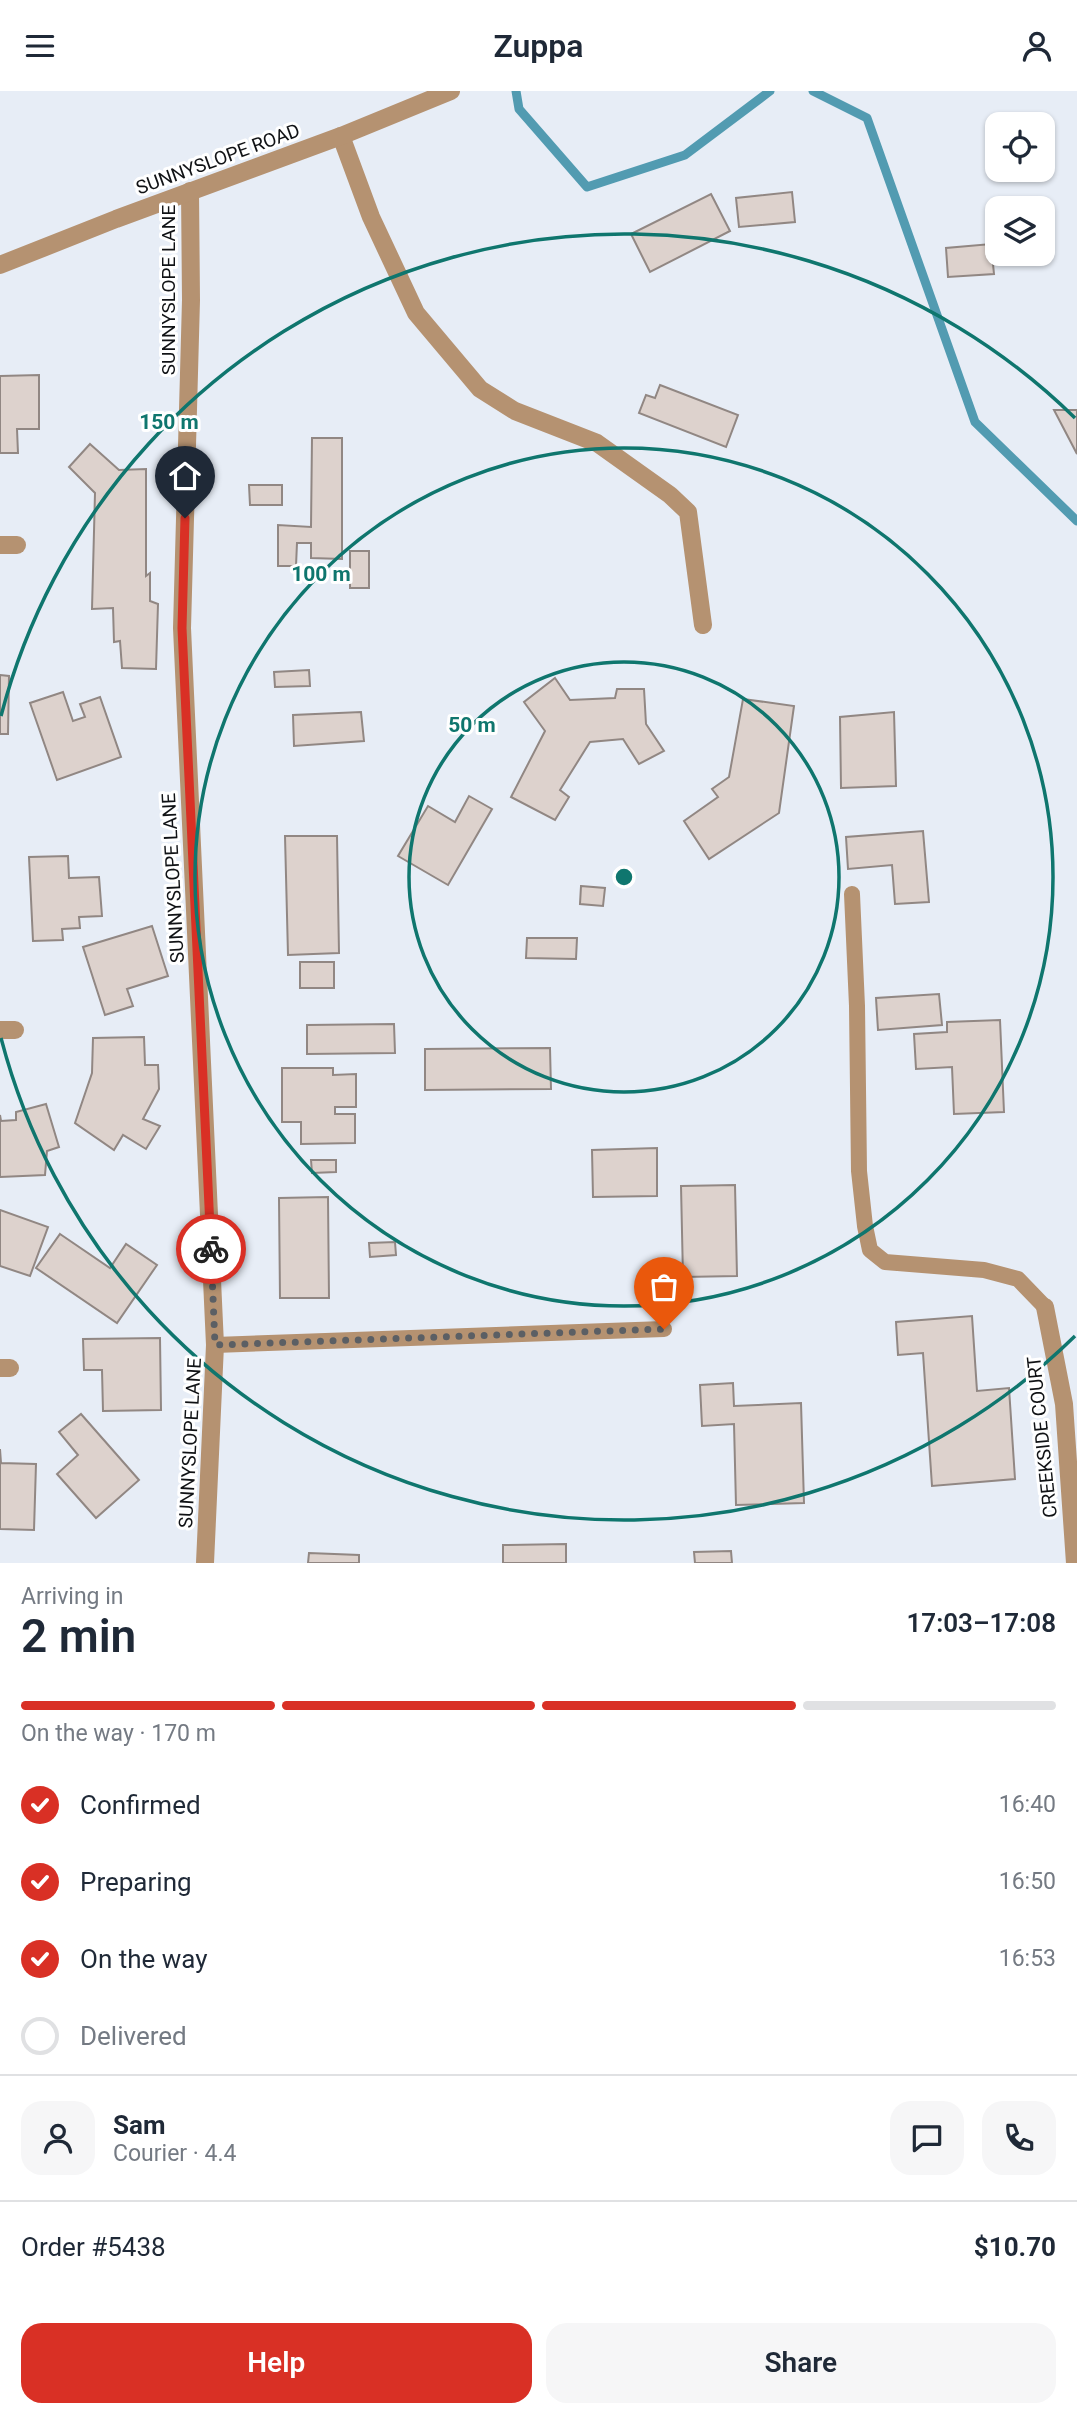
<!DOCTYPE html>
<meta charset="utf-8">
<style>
:root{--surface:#fff;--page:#f6f6f7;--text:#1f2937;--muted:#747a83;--line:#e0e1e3;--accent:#d93025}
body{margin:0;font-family:Roboto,sans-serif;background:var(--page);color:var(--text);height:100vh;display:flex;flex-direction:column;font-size:26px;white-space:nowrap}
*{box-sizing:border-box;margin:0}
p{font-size:23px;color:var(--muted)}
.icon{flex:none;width:38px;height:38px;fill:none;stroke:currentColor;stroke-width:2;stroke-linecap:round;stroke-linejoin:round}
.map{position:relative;height:1472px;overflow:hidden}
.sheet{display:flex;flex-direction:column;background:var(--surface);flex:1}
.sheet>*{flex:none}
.controls{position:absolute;left:985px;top:21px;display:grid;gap:14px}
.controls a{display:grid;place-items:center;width:70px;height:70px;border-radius:14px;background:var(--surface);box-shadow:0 2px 5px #0004;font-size:35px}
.pin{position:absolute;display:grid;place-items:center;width:60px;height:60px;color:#fff;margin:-72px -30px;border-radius:50% 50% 50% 0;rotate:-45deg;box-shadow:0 0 7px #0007}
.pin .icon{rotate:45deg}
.courier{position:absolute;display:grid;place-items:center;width:70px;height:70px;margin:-35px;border:5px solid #d93025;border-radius:50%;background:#fff;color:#222;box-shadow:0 2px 9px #0007}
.headline em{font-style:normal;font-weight:600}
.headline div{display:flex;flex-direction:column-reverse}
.headline{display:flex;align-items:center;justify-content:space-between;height:119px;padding:0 21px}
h1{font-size:46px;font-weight:600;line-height:52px}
.bar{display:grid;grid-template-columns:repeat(4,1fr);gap:10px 7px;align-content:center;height:84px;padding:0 21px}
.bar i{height:9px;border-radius:5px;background:var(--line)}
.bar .on{background:var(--accent)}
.bar p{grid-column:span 4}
.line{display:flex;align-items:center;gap:18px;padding:0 21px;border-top:2px solid var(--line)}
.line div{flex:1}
.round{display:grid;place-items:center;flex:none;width:74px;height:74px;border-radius:21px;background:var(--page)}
ol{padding:0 21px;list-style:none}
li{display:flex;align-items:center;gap:21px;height:77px}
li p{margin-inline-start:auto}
li .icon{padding:7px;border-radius:50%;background:var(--accent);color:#fff;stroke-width:4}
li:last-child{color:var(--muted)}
li i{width:38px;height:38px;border:4px solid var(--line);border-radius:50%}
.button{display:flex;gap:14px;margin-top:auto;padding:14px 21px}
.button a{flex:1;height:80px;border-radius:21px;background:var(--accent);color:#fff;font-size:28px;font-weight:600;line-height:80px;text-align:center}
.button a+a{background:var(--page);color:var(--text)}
header{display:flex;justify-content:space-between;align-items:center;height:91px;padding:0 21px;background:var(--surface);font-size:32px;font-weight:600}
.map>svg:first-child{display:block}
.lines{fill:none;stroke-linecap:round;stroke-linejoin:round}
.stream{stroke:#529bb1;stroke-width:9}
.building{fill:#ddd2cd;stroke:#918783;stroke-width:2}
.service{stroke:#b59271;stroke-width:16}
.minor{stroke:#b59271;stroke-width:18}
.tertiary{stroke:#b59271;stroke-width:18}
.done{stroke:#5b5f64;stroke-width:7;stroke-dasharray:0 12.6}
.route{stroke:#d93025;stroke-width:9}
.ring{fill:none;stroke:#0f766e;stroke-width:3.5}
.labels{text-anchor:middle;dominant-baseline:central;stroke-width:6;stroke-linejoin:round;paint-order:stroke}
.street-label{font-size:19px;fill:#101215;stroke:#fff}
.centre{fill:#0f766e;stroke:#fff;stroke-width:3.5}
.ring-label{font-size:21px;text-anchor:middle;font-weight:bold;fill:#0f766e;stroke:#fff;stroke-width:6;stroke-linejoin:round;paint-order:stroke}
</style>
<header><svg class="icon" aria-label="menu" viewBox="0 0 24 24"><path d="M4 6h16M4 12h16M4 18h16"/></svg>Zuppa<svg class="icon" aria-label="person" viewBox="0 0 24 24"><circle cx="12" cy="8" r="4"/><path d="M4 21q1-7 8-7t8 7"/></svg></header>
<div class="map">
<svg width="1077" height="1472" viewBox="0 0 1077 1472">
<rect width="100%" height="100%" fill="#e7edf6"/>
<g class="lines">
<g class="stream">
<polyline points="516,0 519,18 587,96 685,64 770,0"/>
<polyline points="813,0 867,27 975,331 1077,430"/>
</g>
</g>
<g class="building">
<polygon points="792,101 795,131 739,136 736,107"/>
<polygon points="711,103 730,140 650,181 631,143"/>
<polygon points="991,153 994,183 948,186 946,157"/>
<polygon points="39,284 39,338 17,338 18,362 0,362 0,285"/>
<polygon points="660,294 738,324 726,356 639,322 646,304 655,307"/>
<polygon points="1054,319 1077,319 1077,363"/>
<polygon points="312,347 342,347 342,468 311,467 311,452 297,452 296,475 278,475 278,434 311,436"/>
<polygon points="90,353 119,379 146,378 146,485 150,482 150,510 158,513 156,578 122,577 120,550 114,551 113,517 92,518 95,402 69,376"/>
<polygon points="249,394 282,394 282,414 250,414"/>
<rect x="350" y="460" width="19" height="37"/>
<polygon points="309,579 310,595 275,596 274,581"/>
<polygon points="0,584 9,585 8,643 0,643"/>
<polygon points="555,587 570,609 615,607 617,598 644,598 646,633 664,660 639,673 623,648 590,651 560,699 569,706 555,729 511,706 545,640 524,611"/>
<polygon points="63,601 73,630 85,626 80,613 100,606 121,666 57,689 30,612"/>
<polygon points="743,608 794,615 779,722 709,768 684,730 718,706 712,698 729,686"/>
<polygon points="361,621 364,650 294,655 293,624"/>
<polygon points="894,621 896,695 841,697 840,626"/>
<polygon points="469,705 492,718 448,794 398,765 428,715 455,731"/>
<polygon points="923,740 929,811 895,813 892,774 848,778 846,746"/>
<polygon points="285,745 337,745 339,862 288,864"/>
<polygon points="68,765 69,787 99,786 102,825 79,826 80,837 62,838 63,849 33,850 29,766"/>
<polygon points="581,795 605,797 603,815 580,813"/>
<polygon points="152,835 168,885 127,898 133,915 105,924 83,856"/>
<polygon points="527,847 577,847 576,868 526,867"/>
<rect x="300" y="871" width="34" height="26"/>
<polygon points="939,903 942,934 878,939 876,907"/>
<polygon points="1000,929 1004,1021 954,1023 952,976 916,978 914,943 947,941 947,931"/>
<polygon points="394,933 395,962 307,963 307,934"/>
<polygon points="144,946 145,974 158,974 159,998 143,1028 160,1035 146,1058 123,1044 114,1059 75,1032 92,982 93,947"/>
<polygon points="550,957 551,998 425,999 425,958"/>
<polygon points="282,977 333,977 333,984 356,983 356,1016 335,1016 335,1023 355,1023 355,1052 301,1053 301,1031 282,1031"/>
<polygon points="46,1013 59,1056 47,1060 45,1084 0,1086 0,1024 1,1030 16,1029 16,1021"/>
<polygon points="657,1057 657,1105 593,1106 592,1059"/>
<polygon points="311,1069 336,1069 336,1081 312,1082"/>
<polygon points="735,1094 737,1185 683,1186 681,1095"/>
<polygon points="328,1106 329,1207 280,1207 279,1107"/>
<polygon points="0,1119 48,1136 30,1185 0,1175"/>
<polygon points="60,1143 110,1177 126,1153 157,1174 117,1232 36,1177"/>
<polygon points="395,1151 396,1164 370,1166 369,1152"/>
<polygon points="972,1225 977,1300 1009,1297 1015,1388 932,1395 923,1262 898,1264 896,1231"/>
<polygon points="160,1247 161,1319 103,1320 102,1279 84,1279 83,1248"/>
<polygon points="733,1292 734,1315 801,1312 804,1412 736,1414 734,1333 702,1335 700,1294"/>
<polygon points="81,1323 139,1389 96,1427 57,1383 78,1364 59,1341"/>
<polygon points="0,1358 1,1372 36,1373 34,1439 0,1438"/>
<polygon points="566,1453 566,1472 503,1472 503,1454"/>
<polygon points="731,1460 732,1472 695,1472 694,1461"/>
<polygon points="309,1462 359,1464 359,1472 308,1472"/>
</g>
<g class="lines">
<g class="service">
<polyline points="852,803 857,915 859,1080 865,1135 870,1159 885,1171 984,1179 1018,1188 1045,1216"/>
<polyline points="215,1254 664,1238"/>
</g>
<g class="minor">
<polyline points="341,45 371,126 416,222 480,298 515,320 597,352 670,404 688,421 703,534"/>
<polyline points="190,100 191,209 182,537 215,1254 205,1472"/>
<polyline points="0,454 17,454"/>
<polyline points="0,939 15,939"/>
<polyline points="1045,1216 1064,1313 1075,1472"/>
<polyline points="0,1277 10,1277"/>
</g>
<polyline class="tertiary" points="0,174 116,128 341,45 451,0"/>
</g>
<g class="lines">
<polyline class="done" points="211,1158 215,1254 664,1238"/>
<polyline class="route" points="185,427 182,537 211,1158"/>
</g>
<g class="ring">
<circle cx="624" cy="786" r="215"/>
<circle cx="624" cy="786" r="429"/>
<path d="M1075 1245A644 644 0 0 1 1 947M1 625A644 644 0 0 1 1075 327"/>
</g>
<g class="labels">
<g class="street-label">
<text transform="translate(218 68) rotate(-20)">SUNNYSLOPE ROAD</text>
<text transform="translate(168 199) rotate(-90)">SUNNYSLOPE LANE</text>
<text transform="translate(173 787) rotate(-93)">SUNNYSLOPE LANE</text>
<text transform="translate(1042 1346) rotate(-96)">CREEKSIDE COURT</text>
<text transform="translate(190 1352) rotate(-87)">SUNNYSLOPE LANE</text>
</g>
</g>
<circle cx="624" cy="786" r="10" class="centre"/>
<g class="ring-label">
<text x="169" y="338">150 m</text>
<text x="321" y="490">100 m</text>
<text x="472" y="641">50 m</text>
</g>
</svg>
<div class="controls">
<a><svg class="icon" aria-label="locate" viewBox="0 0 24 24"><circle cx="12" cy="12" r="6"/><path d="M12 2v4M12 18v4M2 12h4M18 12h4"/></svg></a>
<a><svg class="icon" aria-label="layers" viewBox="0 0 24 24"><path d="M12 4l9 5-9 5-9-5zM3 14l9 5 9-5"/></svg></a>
</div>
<div class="pin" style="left:664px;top:1238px;background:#ea580c"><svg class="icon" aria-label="bag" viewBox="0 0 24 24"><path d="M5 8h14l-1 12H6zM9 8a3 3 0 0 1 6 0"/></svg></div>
<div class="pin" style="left:185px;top:427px;background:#1f2937"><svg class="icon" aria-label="home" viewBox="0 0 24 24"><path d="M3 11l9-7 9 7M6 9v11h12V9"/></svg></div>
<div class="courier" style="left:211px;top:1158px"><svg class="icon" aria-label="bike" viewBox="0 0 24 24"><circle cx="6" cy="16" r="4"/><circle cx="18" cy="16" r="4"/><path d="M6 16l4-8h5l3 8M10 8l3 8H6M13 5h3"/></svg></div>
</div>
<section class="sheet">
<div class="headline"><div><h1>2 min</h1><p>Arriving in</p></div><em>17:03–17:08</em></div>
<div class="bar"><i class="on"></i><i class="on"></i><i class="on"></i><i></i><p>On the way · 170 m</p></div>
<ol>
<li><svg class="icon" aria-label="check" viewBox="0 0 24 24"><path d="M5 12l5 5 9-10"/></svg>Confirmed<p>16:40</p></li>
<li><svg class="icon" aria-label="check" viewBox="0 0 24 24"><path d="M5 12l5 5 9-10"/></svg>Preparing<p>16:50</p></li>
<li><svg class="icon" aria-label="check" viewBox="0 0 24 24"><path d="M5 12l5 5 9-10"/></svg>On the way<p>16:53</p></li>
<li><i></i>Delivered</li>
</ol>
<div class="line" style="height:126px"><a class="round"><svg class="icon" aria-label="person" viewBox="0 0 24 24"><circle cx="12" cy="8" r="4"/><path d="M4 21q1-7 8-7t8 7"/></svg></a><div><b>Sam</b><p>Courier · 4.4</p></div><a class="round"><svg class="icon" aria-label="chat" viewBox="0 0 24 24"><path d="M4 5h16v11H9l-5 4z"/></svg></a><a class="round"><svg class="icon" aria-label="phone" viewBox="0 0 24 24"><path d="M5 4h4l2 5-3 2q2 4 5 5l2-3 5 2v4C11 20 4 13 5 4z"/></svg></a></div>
<div class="line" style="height:91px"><div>Order #5438</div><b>$10.70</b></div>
<div class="button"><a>Help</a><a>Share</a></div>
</section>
